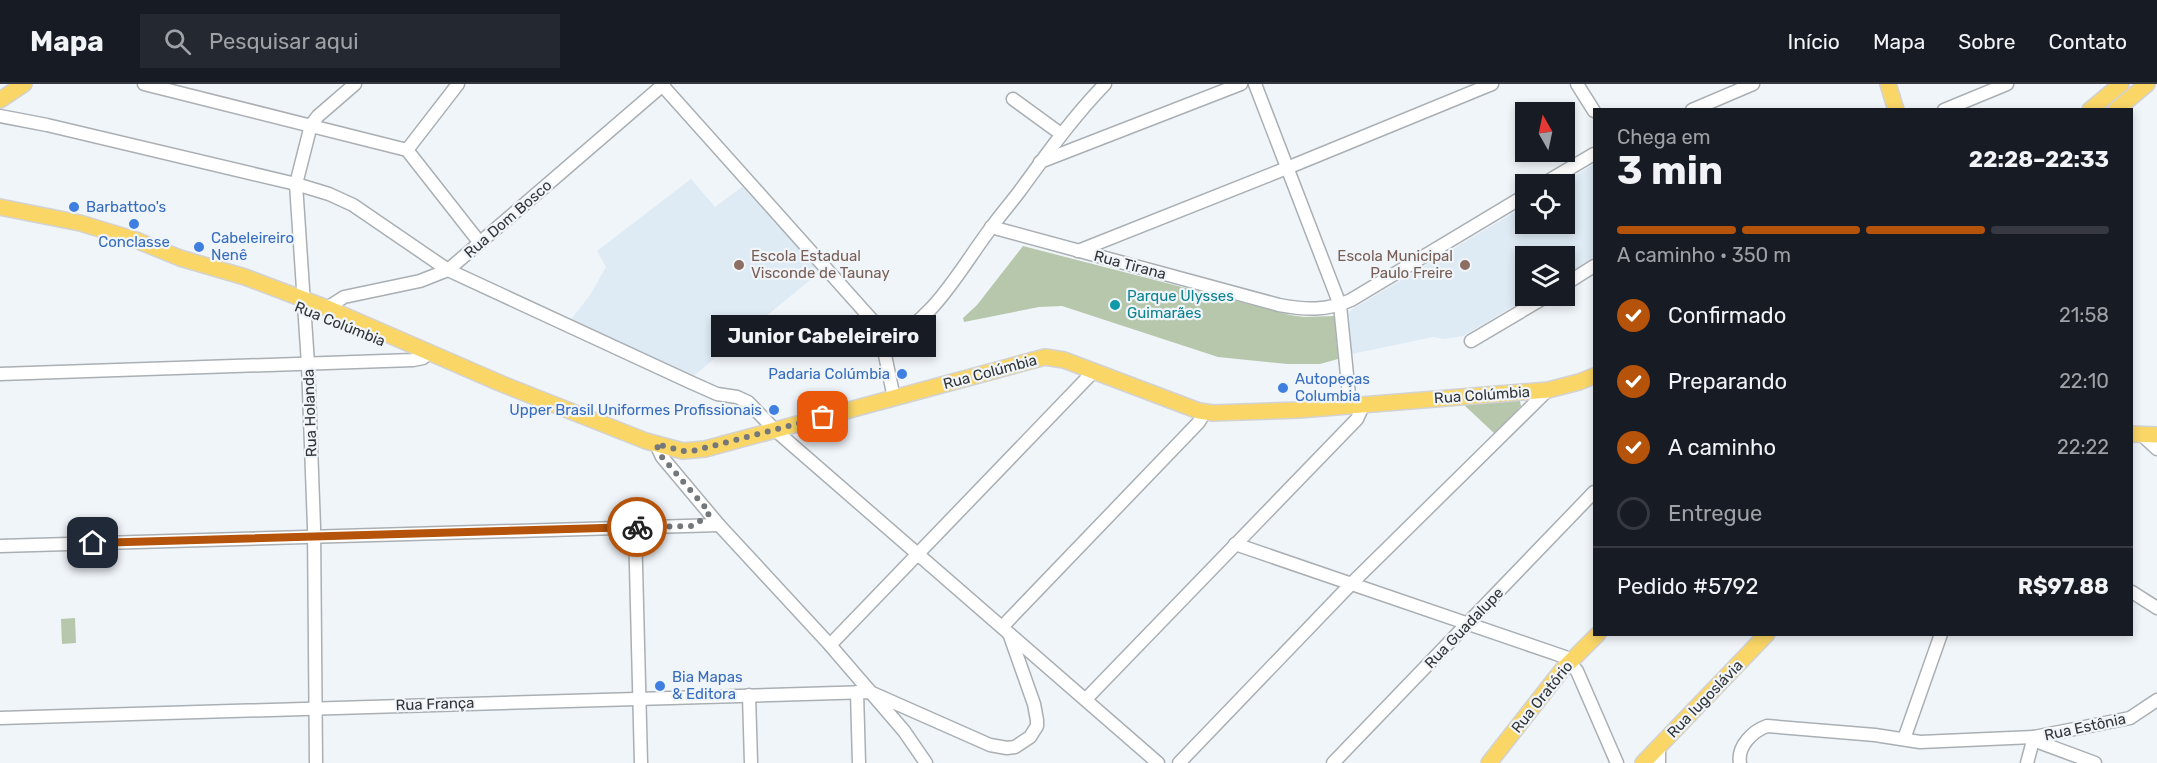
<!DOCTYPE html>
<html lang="pt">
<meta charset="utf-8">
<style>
:root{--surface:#171b24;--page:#242831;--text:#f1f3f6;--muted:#9ea1a6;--line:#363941;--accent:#b45309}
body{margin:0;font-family:Rubik,sans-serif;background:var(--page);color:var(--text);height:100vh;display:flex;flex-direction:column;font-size:22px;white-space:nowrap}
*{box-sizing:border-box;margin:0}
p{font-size:20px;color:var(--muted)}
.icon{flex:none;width:33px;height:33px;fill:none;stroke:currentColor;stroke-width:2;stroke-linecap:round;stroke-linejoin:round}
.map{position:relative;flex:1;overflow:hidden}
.side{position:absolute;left:1593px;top:24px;width:540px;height:528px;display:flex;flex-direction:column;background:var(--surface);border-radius:0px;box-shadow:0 3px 9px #0003}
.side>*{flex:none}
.needle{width:39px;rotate:351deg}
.fabs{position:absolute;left:1515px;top:18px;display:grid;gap:12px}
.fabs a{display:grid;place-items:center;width:60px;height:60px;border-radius:0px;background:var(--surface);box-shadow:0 3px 9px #0003;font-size:30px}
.pin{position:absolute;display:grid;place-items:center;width:51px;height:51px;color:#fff;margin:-26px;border-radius:12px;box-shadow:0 3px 9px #0006}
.courier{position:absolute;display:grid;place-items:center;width:60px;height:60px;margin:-30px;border:4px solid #b45309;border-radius:50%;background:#fff;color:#222;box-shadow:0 2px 8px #0007}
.bubble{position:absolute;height:42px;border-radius:0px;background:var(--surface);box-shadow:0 3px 9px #0003;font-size:20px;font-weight:700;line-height:42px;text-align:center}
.summary em{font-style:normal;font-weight:700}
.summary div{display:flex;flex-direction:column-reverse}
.summary{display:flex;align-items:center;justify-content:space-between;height:102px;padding:0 24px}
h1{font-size:39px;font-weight:700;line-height:45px}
.bar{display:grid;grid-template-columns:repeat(4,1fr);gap:9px 6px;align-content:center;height:72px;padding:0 24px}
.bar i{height:8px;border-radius:4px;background:var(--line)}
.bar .on{background:var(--accent)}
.bar p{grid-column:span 4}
.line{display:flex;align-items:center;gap:15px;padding:0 24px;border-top:2px solid var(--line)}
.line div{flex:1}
ol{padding:0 24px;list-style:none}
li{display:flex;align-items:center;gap:18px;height:66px}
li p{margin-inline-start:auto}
li .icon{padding:6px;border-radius:50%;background:var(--accent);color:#fff;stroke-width:4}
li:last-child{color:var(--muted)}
li i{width:33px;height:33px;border:3px solid var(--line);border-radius:50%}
header{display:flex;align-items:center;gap:36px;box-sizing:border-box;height:84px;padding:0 30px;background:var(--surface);border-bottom:2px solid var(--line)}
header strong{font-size:28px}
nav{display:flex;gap:33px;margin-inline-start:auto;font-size:21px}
.search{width:420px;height:54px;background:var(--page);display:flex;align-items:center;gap:15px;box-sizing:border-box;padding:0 21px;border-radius:0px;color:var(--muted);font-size:22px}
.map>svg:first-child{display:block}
.built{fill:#deeaf4}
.green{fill:#b7c7ac}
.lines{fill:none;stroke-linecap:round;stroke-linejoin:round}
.minor-casing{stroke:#a9afb3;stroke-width:15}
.major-casing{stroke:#d2d2d3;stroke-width:18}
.minor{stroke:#fff;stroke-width:12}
.major{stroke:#fad667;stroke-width:15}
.done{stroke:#74787b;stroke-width:6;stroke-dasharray:0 10.8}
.route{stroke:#b45309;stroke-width:8}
.shop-dot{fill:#3f7fe0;stroke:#f0f5fa;stroke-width:2}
.education-dot{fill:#8d6e63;stroke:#f0f5fa;stroke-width:2}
.culture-dot{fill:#0f9aa8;stroke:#f0f5fa;stroke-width:2}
.labels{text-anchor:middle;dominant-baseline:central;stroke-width:4.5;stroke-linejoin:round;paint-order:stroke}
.shop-label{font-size:15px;fill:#366cbe;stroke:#f0f5fa;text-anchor:start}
.street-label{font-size:15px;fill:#323436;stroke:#f0f5fa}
.education-label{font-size:15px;fill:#785e54;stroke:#f0f5fa;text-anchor:start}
.culture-label{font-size:15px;fill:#0d838f;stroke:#f0f5fa;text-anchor:start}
</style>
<header>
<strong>Mapa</strong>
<div class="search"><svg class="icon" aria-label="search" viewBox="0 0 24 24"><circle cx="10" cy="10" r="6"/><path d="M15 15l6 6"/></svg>Pesquisar aqui</div>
<nav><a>Início</a><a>Mapa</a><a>Sobre</a><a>Contato</a></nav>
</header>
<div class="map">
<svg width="2157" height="679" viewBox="0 0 2157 679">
<rect width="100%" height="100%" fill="#f0f5fa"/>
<g class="built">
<polygon points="1594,80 1594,173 1565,192 1564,172 1526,172 1526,212 1531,212 1463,252 1444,255 1433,253 1352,270 1349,229 1351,226 1525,122 1526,140 1564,140 1564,100 1561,100"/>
<polygon points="691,95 715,123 746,100 821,187 691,294 569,238 590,211 606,183 597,167"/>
</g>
<g class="green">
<polygon points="1023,162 1290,231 1304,233 1334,232 1338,275 1320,280 1287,280 1218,273 1062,222 1039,223 964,238 963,234 977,221"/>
<polygon points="1516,315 1520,317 1521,322 1495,350 1463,320"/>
<polygon points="75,534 76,559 62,560 61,535"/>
</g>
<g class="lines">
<g class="minor-casing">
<g id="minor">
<polyline points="144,0 407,66 480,159"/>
<polyline points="1255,0 1340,221 1350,321"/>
<polyline points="1577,0 1594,27"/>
<polyline points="662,1 873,237 881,252 894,314"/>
<polyline points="1013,15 1061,50"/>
<polyline points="1692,26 1753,0"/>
<polyline points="1944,26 2007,0"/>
<polyline points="0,32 47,41 296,100 329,110 353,121 448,186 690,298 717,310 737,313 748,318 775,346 1158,679"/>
<polyline points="407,66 458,0"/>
<polyline points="1040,78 1241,0"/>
<polyline points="1543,100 1594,70"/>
<path d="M 991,143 L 1279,221 C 1305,226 1327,227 1351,216 L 1526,111"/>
<polyline points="1078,167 1287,84 1492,0"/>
<polyline points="1564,201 1594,182"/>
<polyline points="327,224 344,213 420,197 448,186 664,0"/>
<polyline points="1471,257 1547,212"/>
<path d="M 883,259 C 934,238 959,186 991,144 C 1000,131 1010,120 1019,108 C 1047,70 1072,34 1105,0"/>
<polyline points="0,290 413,276 423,274 429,267"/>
<polyline points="2142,351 2157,365"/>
<polyline points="656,360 662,373 719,441 830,561 904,647 926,679"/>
<polyline points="635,443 641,679"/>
<polyline points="1235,460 1565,573 1577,587 1617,679"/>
<polyline points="0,462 719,441"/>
<polyline points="2132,508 2157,524"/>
<polyline points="1002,543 1199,338 1205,328"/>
<polyline points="830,561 1094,287"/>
<polyline points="857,608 859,679"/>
<polyline points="749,611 751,679"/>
<polyline points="1086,615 1357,335 1364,320"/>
<polyline points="0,634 870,608 990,661 1007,664 1015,663 1030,653 1037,642 1037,636 1034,620 1010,552"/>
<polyline points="1904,655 1941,550"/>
<polyline points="2033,656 2095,679"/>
<polyline points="1659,662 1659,679"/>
<polyline points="316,679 314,443 308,280 296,100 311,41 318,32 355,0"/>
<polyline points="1179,679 1351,500 1548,306"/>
<polyline points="1333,679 1594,408"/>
<path d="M 1740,679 C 1737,662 1753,647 1767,642 L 1875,651 L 1920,658 L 2034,653"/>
<polyline points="2027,679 2034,653 2130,634 2157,616"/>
</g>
</g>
<g class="major-casing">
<g id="major">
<polyline points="1888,0 1896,26"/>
<polyline points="0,16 24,0"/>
<polyline points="2090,26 2121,0"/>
<polyline points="2116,26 2147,0"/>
<polyline points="0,123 80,139 136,156 180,174 245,193 327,224 502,300 646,357 683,367 705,365 1045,273 1064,276 1199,327 1213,329 1299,326 1548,306 1579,298 1594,292"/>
<polyline points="2132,350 2157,351"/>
<polyline points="1489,679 1562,586 1598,550"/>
<polyline points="1643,679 1767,550"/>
</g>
</g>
<use href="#minor" class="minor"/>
<use href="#major" class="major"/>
</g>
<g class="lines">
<polyline class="done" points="637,443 694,442 710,429 662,373 656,360 683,367 693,367 823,333"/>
<polyline class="route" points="93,459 637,443"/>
</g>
<g class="shop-dot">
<circle cx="74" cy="123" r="6"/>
<circle cx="134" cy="140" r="6"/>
<circle cx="199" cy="163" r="6"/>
<circle cx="902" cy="290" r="6"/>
<circle cx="1283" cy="304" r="6"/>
<circle cx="774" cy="326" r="6"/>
<circle cx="660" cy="602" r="6"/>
</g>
<g class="education-dot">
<circle cx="739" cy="181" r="6"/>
<circle cx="1465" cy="181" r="6"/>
</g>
<circle class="culture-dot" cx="1115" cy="221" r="6"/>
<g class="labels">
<g class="shop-label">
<text x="86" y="123">Barbattoo's</text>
<text x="211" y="154">Cabeleireiro<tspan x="211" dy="17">Nenê</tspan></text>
<text x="134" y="158" text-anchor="middle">Conclasse</text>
<text x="890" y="290" text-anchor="end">Padaria Colúmbia</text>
<text x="1295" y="295">Autopeças<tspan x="1295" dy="17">Columbia</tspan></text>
<text x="762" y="326" text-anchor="end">Upper Brasil Uniformes Profissionais</text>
<text x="672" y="593">Bia Mapas<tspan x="672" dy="17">&amp; Editora</tspan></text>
</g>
<g class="street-label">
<text transform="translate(508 135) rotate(-41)">Rua Dom Bosco</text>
<text transform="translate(1130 181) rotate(15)">Rua Tirana</text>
<text transform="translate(340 240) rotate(22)">Rua Colúmbia</text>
<text transform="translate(990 288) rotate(-15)">Rua Colúmbia</text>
<text transform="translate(1482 311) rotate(-4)">Rua Colúmbia</text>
<text transform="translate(310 329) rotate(-92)">Rua Holanda</text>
<text transform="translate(1464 544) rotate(-46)">Rua Guadalupe</text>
<text transform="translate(1542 613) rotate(-51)">Rua Oratório</text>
<text transform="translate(1705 615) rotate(-46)">Rua Iugoslávia</text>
<text transform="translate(435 620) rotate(-2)">Rua França</text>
<text transform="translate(2085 643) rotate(-12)">Rua Estônia</text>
</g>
<g class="education-label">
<text x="751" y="172">Escola Estadual<tspan x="751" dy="17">Visconde de Taunay</tspan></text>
<text x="1453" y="172" text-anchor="end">Escola Municipal<tspan x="1453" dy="17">Paulo Freire</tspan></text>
</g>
<g class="culture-label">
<text x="1127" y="212">Parque Ulysses<tspan x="1127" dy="17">Guimarães</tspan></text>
</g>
</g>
</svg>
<div class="fabs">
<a><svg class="needle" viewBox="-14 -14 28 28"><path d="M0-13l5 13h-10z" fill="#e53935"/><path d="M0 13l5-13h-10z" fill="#9ea1a6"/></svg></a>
<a><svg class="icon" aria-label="locate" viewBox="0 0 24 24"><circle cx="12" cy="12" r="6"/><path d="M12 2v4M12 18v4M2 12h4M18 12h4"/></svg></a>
<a><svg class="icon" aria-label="layers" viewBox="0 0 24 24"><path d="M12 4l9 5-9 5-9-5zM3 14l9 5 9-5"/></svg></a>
</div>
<div class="pin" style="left:823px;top:333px;background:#ea580c"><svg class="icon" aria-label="bag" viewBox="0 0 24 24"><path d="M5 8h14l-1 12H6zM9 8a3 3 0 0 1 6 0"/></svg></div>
<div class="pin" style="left:93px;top:459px;background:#1f2937"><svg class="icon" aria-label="home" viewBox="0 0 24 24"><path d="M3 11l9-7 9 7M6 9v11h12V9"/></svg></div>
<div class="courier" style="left:637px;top:443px"><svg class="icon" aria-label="bike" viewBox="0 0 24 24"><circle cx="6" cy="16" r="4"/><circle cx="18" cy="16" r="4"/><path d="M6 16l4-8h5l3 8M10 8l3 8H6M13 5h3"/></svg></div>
<div class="bubble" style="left:711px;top:231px;width:225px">Junior Cabeleireiro</div>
<section class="side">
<div class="summary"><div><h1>3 min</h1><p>Chega em</p></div><em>22:28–22:33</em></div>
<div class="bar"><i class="on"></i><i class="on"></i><i class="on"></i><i></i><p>A caminho · 350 m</p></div>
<ol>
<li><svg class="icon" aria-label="check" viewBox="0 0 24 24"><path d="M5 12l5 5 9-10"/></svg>Confirmado<p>21:58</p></li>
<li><svg class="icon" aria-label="check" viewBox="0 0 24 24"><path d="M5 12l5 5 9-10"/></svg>Preparando<p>22:10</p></li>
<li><svg class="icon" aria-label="check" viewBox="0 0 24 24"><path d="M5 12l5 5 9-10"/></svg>A caminho<p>22:22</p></li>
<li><i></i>Entregue</li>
</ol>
<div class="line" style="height:78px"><div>Pedido #5792</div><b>R$97.88</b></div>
</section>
</div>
